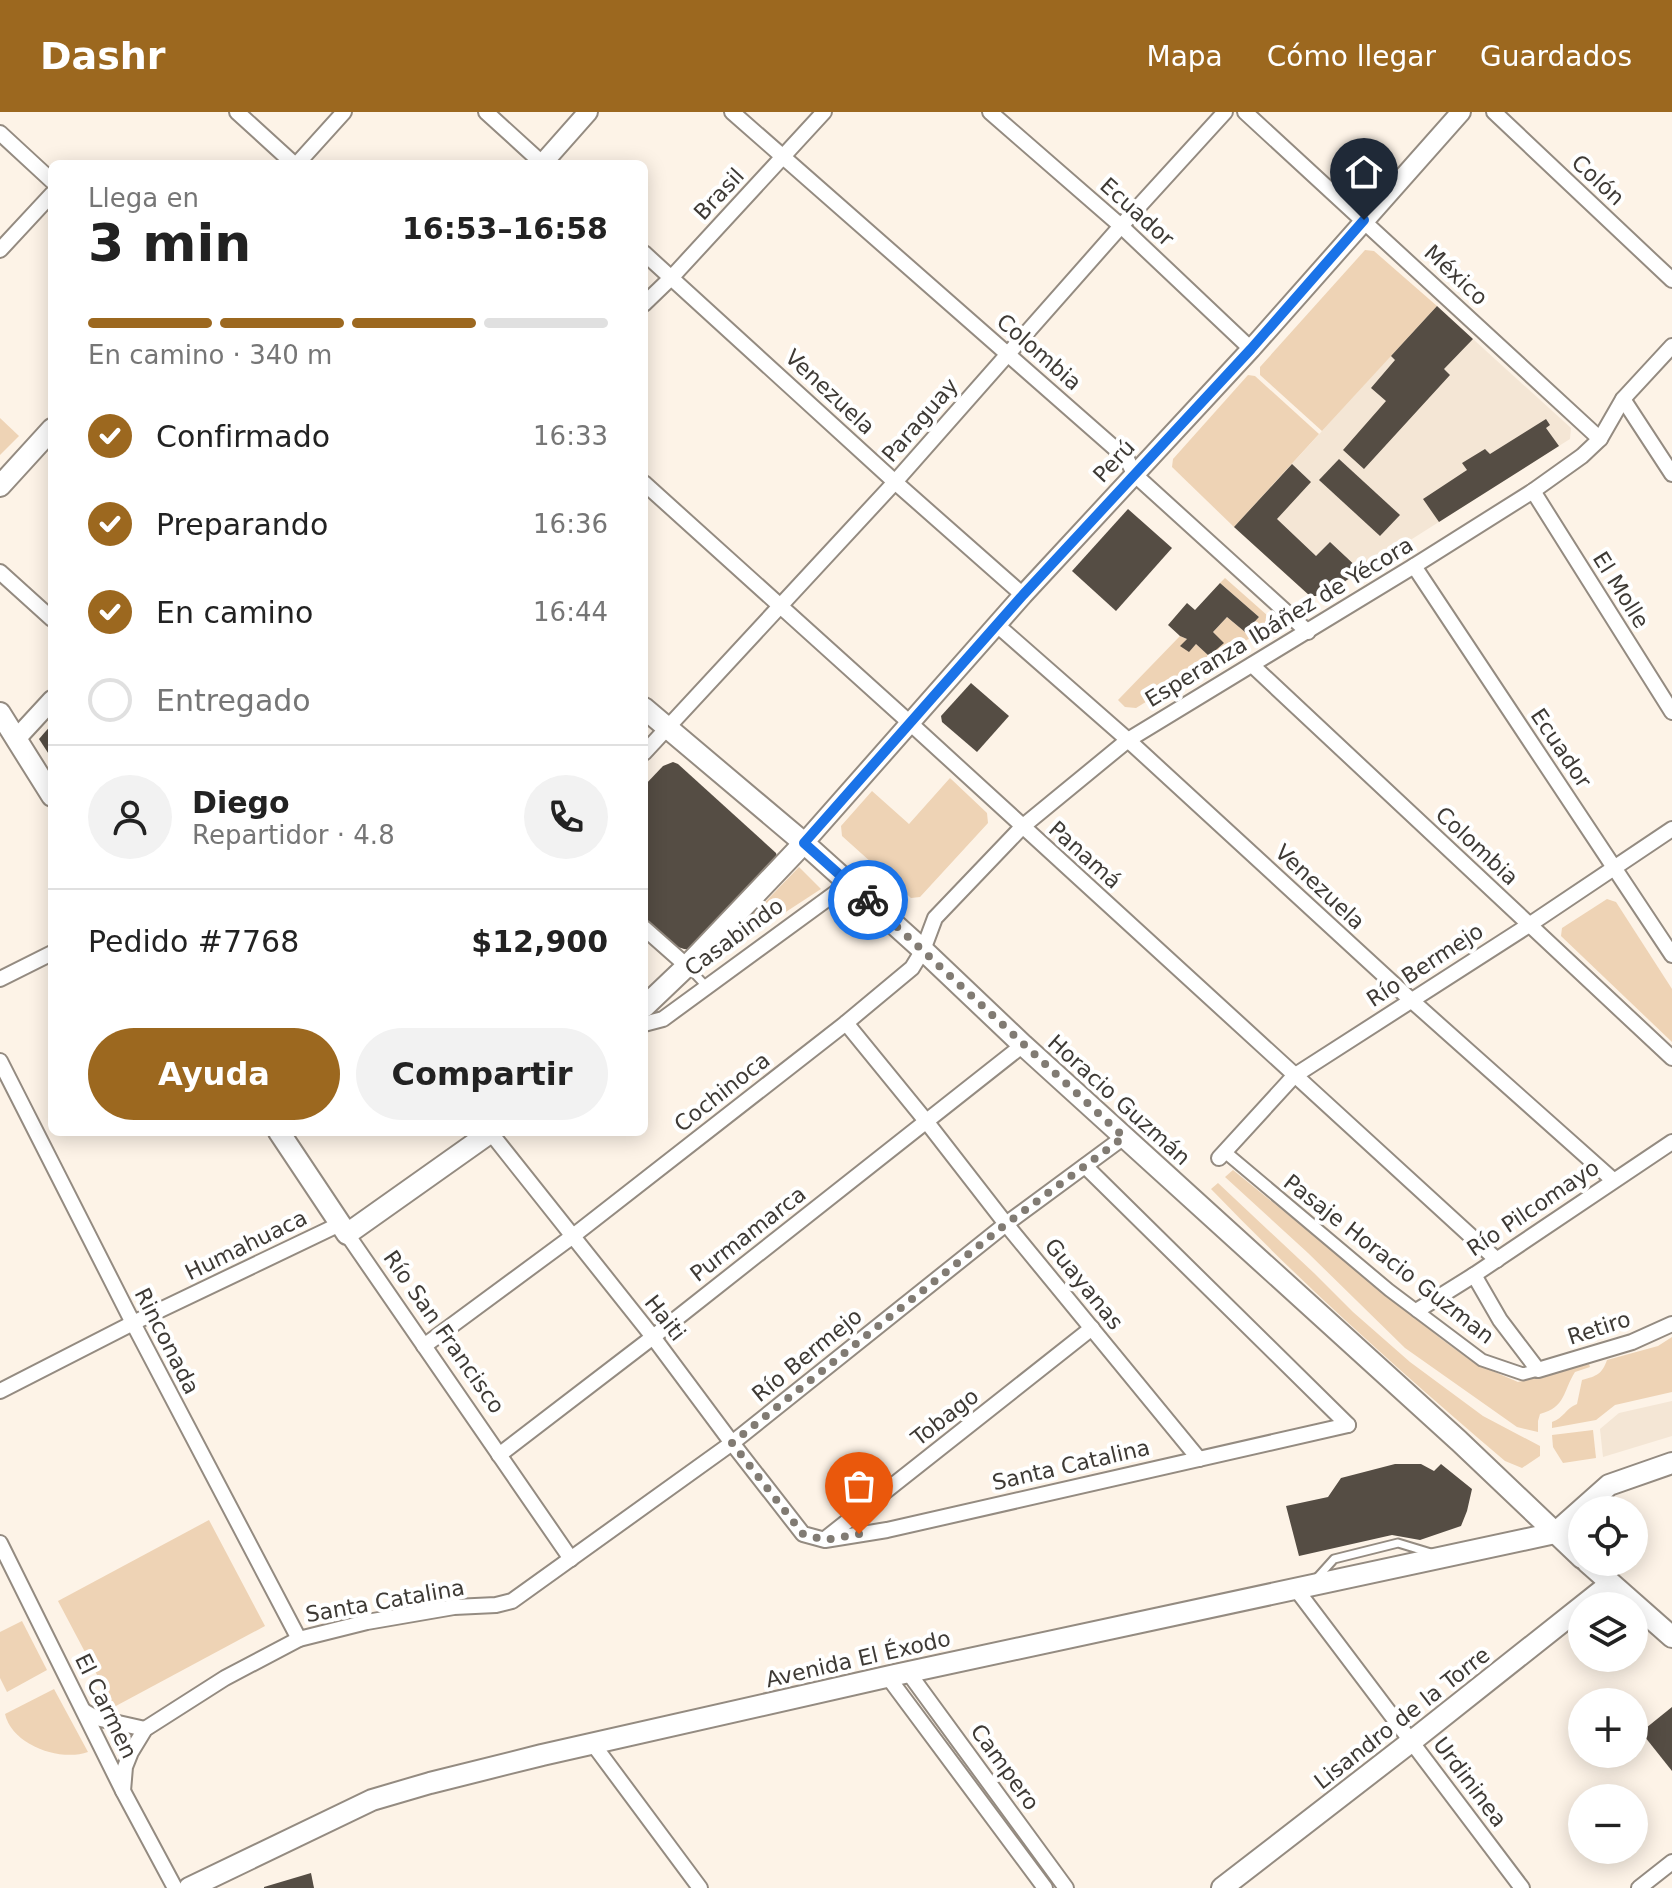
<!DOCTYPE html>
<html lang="es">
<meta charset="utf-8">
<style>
:root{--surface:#fff;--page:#f2f2f2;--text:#222;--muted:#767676;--line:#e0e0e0;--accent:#9c681f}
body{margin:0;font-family:"DejaVu Sans",sans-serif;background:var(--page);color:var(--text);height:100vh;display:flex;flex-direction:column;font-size:30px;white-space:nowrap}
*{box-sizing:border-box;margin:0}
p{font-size:26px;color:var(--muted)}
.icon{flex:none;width:44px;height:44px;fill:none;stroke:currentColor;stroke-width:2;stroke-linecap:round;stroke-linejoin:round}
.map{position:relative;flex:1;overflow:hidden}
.drawer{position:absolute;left:48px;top:48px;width:600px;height:976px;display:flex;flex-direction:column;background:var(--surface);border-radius:12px;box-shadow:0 4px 20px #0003}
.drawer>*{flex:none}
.fabs{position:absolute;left:1568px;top:1384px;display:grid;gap:16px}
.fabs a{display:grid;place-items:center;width:80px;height:80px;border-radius:50%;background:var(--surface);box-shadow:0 4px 20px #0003;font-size:40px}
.pin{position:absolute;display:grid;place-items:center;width:68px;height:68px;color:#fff;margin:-82px -34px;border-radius:50% 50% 50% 0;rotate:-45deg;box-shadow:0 0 8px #0007}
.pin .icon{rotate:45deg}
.courier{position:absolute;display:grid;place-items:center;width:80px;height:80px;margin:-40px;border:6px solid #1a73e8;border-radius:50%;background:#fff;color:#222;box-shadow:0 2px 10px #0007}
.headline em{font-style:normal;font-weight:600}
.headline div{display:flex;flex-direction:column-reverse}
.headline{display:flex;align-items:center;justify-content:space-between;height:136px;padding:0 40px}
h1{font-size:52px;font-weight:600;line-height:60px}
.bar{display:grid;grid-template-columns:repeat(4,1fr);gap:12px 8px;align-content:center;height:96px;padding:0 40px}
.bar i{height:10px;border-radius:6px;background:var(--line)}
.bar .selected{background:var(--accent)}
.bar p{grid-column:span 4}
.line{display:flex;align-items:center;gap:20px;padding:0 40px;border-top:2px solid var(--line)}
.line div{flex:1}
.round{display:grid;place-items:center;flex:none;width:84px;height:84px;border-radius:42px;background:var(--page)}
ol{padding:0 40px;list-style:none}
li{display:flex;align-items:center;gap:24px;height:88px}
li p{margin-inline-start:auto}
li .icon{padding:8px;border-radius:50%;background:var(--accent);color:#fff;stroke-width:4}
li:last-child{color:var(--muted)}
li i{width:44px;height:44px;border:4px solid var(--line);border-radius:50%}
.action{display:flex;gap:16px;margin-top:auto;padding:16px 40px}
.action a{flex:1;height:92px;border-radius:48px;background:var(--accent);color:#fff;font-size:32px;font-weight:600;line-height:92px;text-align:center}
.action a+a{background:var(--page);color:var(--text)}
header{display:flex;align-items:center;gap:48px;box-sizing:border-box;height:112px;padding:0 40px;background:var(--accent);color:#fff}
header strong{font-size:38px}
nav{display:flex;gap:44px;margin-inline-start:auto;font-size:28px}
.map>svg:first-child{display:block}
.built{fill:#f4e6d5}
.green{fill:#eed3b5}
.building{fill:#554d44}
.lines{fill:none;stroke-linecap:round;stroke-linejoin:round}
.service-casing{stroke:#948b81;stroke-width:11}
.pedestrian-casing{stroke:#948b81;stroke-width:15}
.minor-casing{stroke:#948b81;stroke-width:18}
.tertiary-casing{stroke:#948b81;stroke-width:22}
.secondary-casing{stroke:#948b81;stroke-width:24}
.service{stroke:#fff;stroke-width:7}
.pedestrian{stroke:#fff;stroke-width:11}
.minor{stroke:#fff;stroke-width:14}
.tertiary{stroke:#fff;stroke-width:18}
.secondary{stroke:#fff;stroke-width:20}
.done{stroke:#817b73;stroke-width:8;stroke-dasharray:0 14.4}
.route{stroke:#1a73e8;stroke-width:10}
.labels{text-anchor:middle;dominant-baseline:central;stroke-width:8;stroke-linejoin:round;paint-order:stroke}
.street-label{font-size:22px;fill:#3e3a35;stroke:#fff}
</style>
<header>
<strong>Dashr</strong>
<nav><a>Mapa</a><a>Cómo llegar</a><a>Guardados</a></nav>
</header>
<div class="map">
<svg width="1672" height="1776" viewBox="0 0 1672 1776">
<rect width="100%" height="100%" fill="#fdf3e7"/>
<g class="built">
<polygon points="1408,225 1473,227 1571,316 1570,327 1322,484 1310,484 1234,415"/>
<polygon points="1672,1289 1672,1324 1603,1345 1600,1317 1619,1301"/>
</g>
<g class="green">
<polygon points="1365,138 1374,139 1437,194 1322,319 1260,263 1260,255"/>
<polygon points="1248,263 1255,264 1319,322 1234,415 1172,355 1173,347"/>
<polygon points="0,306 19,324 0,343"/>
<polygon points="1225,466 1268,504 1268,515 1136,596 1125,595 1118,588 1180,524 1187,527 1181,534 1189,539 1196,532 1209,544 1223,531 1213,520 1227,505 1245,520 1259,505 1220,471"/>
<polygon points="950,666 987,701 988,711 920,785 911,786 842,724 841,714 872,679 909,712"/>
<polygon points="799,755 821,777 703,854"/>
<polygon points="1607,787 1616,790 1672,877 1672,930 1561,824 1562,816"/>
<path d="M 1233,1058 L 1440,1226 L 1474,1251 L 1518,1270 L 1589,1252 L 1590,1255 L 1575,1260 C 1563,1279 1566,1295 1540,1302 L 1538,1309 L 1538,1320 L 1517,1315 L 1405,1236 L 1308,1141 L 1225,1065 Z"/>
<path d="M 1218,1071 L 1314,1161 L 1353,1200 L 1410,1250 L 1483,1304 L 1540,1334 L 1540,1344 L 1522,1356 L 1505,1349 C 1403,1262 1304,1174 1211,1077 Z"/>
<path d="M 1672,1225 L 1672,1280 L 1615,1293 L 1596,1308 L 1552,1316 L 1552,1310 C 1564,1306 1565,1297 1577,1292 L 1582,1268 C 1597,1264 1602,1262 1607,1248 L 1658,1234 Z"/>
<polygon points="1593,1318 1596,1346 1563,1351 1553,1335 1552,1323"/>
<polygon points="209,1408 265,1514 114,1595 58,1489"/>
<polygon points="22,1509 47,1558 7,1580 0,1566 0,1520"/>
<path d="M 54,1577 L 88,1640 C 60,1650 12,1633 5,1602 Z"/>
</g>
<g class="building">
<polygon points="1437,194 1473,227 1444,257 1450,263 1364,357 1343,338 1386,289 1371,276 1395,248 1391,244"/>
<polygon points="1546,307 1550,313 1546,316 1559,334 1439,410 1423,387 1467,358 1462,351 1485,337 1490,342"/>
<polygon points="1339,347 1400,403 1380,424 1319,368"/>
<polygon points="1292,352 1311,370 1277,407 1316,444 1330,430 1361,459 1322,484 1310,484 1234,415"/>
<polygon points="1128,397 1172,436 1116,499 1072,459"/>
<polygon points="1220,471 1259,505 1245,520 1227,505 1213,520 1224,531 1209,544 1196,532 1189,540 1180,534 1187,527 1180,524 1168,513 1187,491 1195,498"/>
<polygon points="971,571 1009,604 977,640 942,610 941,604"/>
<polygon points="52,612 52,647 39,627"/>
<polygon points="673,650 678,652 776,741 777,745 692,838 684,837 675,834 644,807 644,674 663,654"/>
<polygon points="1395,1352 1421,1352 1434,1359 1441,1352 1472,1377 1467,1399 1461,1414 1420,1428 1392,1423 1299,1444 1286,1394 1328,1385 1341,1366"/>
<polygon points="1672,1595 1672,1659 1641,1620"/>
<polygon points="311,1761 314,1776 264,1776 264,1775"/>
</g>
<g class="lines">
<g class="service-casing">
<g id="service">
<polyline points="689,856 707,875"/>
<polyline points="1316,1467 1334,1447 1398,1431 1431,1441"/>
</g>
</g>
<g class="pedestrian-casing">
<polyline id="pedestrian" points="1225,1040 1389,1178 1482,1248 1523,1262 1538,1258"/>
</g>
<g class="minor-casing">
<g id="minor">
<polyline points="237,0 294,52"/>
<polyline points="486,0 543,52"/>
<polyline points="732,0 1127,347 1134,362 1308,520"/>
<polyline points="990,0 1121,114 1251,237"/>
<polyline points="1245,0 1600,327"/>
<polyline points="1494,0 1672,168"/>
<polyline points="0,21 52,69"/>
<polyline points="297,52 344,0"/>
<polyline points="0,138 52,82"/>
<polyline points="644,141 895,370 1023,483"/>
<polyline points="644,192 672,165 824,0"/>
<polyline points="1623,287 1672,362"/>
<polyline points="644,371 910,611 1497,1148"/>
<polyline points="1533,379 1672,600"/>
<polyline points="1414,454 1672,843"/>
<polyline points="0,460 52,507"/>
<polyline points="997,513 1128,628 1411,888 1613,1068"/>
<polyline points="1252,553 1672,946"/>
<polyline points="644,641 895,370 1121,114 1225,0"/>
<polyline points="644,816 687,854"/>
<polyline points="0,867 52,841"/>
<polyline points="846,911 926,1009 1006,1112 1199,1347"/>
<polyline points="644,912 663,907 849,771"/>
<polyline points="0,949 133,1211 299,1527"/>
<polyline points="490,1020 653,1225 732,1331 803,1422 825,1428 887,1418 1348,1313"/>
<polyline points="1219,1046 1294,964 1529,813 1672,717"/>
<polyline points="1085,1054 1348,1313"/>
<polyline points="347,1122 571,1447"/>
<polyline points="1474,1163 1500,1208 1538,1258 1632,1230 1672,1212"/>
<polyline points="1418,1198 1474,1163 1672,1030"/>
<polyline points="424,1234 573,1124 846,911 912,856 923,838 935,806 1022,715 1128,628 1414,454 1533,379 1582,344 1600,327 1623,287 1672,234"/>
<polyline points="0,1279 133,1211 340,1112"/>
<polyline points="499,1343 653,1225 1023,933"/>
<polyline points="825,1427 1092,1216"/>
<polyline points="0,1431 123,1679 175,1776"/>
<polyline points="1296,1477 1522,1776"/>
<polyline points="908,1560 1066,1776"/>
<polyline points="888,1565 1045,1776"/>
<polyline points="84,1599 96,1606 145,1617"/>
<polyline points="593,1632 700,1776"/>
<polyline points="123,1679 125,1655 131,1640 145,1617 225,1566 299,1527 367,1510 454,1495 496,1493 512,1489 732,1331 1006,1112 1124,1025"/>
<polyline points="1639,1776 1672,1750"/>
</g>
</g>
<g class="tertiary-casing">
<g id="tertiary">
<polyline points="542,52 588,0"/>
<polyline points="16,627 52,588"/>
<polyline points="804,731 1023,483 1251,237 1461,0"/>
</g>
</g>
<g class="secondary-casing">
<g id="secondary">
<polyline points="0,374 52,317"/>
<polyline points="644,596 804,731 923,838 1023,933 1459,1329 1582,1446"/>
<polyline points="0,601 52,684"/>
<polyline points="644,895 687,854 804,731"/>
<polyline points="279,1020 347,1122 491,1020"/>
<polyline points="1555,1421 1609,1373 1672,1351"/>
<polyline points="1587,1450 1672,1525"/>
<polyline points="189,1776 372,1688 430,1671 542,1643 895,1563 1555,1421"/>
<polyline points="1222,1776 1412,1629 1610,1472"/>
</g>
</g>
<use href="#service" class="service"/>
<use href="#pedestrian" class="pedestrian"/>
<use href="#minor" class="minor"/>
<use href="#tertiary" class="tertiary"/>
<use href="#secondary" class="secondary"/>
</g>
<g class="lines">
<polyline class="done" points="859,1422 825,1428 803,1422 732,1331 1006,1112 1124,1025 868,788"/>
<polyline class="route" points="868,788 804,731 1023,483 1251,237 1364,108"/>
</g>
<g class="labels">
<g class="street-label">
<text transform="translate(1598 68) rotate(43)">Colón</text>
<text transform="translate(719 82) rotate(-47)">Brasil</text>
<text transform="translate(1137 100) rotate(42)">Ecuador</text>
<text transform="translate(1456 163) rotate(43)">México</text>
<text transform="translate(1039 240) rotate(41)">Colombia</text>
<text transform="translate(830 280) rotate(43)">Venezuela</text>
<text transform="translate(920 308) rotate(-49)">Paraguay</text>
<text transform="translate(1114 349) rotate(-47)">Perú</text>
<text transform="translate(1621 478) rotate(58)">El Molle</text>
<text transform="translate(1279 510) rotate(-31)">Esperanza Ibáñez de Yécora</text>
<text transform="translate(1561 636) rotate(56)">Ecuador</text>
<text transform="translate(1477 734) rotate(43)">Colombia</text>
<text transform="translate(1085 743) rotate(42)">Panamá</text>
<text transform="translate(1320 775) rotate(43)">Venezuela</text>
<text transform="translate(734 825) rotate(-36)">Casabindo</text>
<text transform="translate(1425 853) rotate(-33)">Río Bermejo</text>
<text transform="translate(722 980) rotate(-38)">Cochinoca</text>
<text transform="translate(1119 988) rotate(42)">Horacio Guzmán</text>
<text transform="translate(1533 1096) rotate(-34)">Río Pilcomayo</text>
<text transform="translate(748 1122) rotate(-38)">Purmamarca</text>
<text transform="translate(246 1133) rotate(-26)">Humahuaca</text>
<text transform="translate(1389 1147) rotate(38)">Pasaje Horacio Guzman</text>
<text transform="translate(1084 1172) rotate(51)">Guayanas</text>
<text transform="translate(665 1206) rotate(52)">Haiti</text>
<text transform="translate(1599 1216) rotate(-18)">Retiro</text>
<text transform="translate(444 1220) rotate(55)">Río San Francisco</text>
<text transform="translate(167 1229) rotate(63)">Rinconada</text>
<text transform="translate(807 1243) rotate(-39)">Río Bermejo</text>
<text transform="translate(945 1305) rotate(-38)">Tobago</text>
<text transform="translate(1071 1353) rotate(-13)">Santa Catalina</text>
<text transform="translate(385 1489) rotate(-10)">Santa Catalina</text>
<text transform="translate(858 1547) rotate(-13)">Avenida El Éxodo</text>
<text transform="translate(106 1594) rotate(64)">El Carmen</text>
<text transform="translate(1402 1606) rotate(-38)">Lisandro de la Torre</text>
<text transform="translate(1005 1655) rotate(54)">Campero</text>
<text transform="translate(1470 1670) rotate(53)">Urdininea</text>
</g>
</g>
</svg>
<div class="fabs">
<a><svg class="icon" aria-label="locate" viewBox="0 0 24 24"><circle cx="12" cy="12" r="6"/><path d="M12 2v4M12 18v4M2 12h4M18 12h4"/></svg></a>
<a><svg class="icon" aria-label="layers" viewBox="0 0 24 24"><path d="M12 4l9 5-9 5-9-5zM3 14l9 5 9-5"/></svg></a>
<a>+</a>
<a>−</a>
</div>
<div class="pin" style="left:859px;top:1422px;background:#ea580c"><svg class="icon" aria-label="bag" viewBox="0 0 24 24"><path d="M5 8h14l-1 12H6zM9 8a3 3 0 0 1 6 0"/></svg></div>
<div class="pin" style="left:1364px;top:108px;background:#1f2937"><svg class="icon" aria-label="home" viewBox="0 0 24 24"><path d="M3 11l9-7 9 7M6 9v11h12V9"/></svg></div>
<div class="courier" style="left:868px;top:788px"><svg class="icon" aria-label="bike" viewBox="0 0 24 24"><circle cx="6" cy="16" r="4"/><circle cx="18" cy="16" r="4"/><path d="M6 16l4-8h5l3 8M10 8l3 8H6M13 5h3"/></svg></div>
<section class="drawer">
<div class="headline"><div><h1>3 min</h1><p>Llega en</p></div><em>16:53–16:58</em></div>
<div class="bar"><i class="selected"></i><i class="selected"></i><i class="selected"></i><i></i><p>En camino · 340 m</p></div>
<ol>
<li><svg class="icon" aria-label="check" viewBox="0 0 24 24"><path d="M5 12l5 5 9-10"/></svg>Confirmado<p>16:33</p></li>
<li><svg class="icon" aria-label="check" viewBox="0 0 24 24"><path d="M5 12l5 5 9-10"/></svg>Preparando<p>16:36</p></li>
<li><svg class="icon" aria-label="check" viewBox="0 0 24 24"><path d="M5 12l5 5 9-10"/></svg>En camino<p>16:44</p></li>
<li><i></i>Entregado</li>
</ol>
<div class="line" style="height:144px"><a class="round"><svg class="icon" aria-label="person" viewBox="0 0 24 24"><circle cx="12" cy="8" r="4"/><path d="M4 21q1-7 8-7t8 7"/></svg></a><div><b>Diego</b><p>Repartidor · 4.8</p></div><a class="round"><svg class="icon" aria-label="phone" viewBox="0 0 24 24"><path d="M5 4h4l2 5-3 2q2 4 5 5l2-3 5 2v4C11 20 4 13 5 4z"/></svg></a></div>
<div class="line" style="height:104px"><div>Pedido #7768</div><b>$12,900</b></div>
<div class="action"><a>Ayuda</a><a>Compartir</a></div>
</section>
</div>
